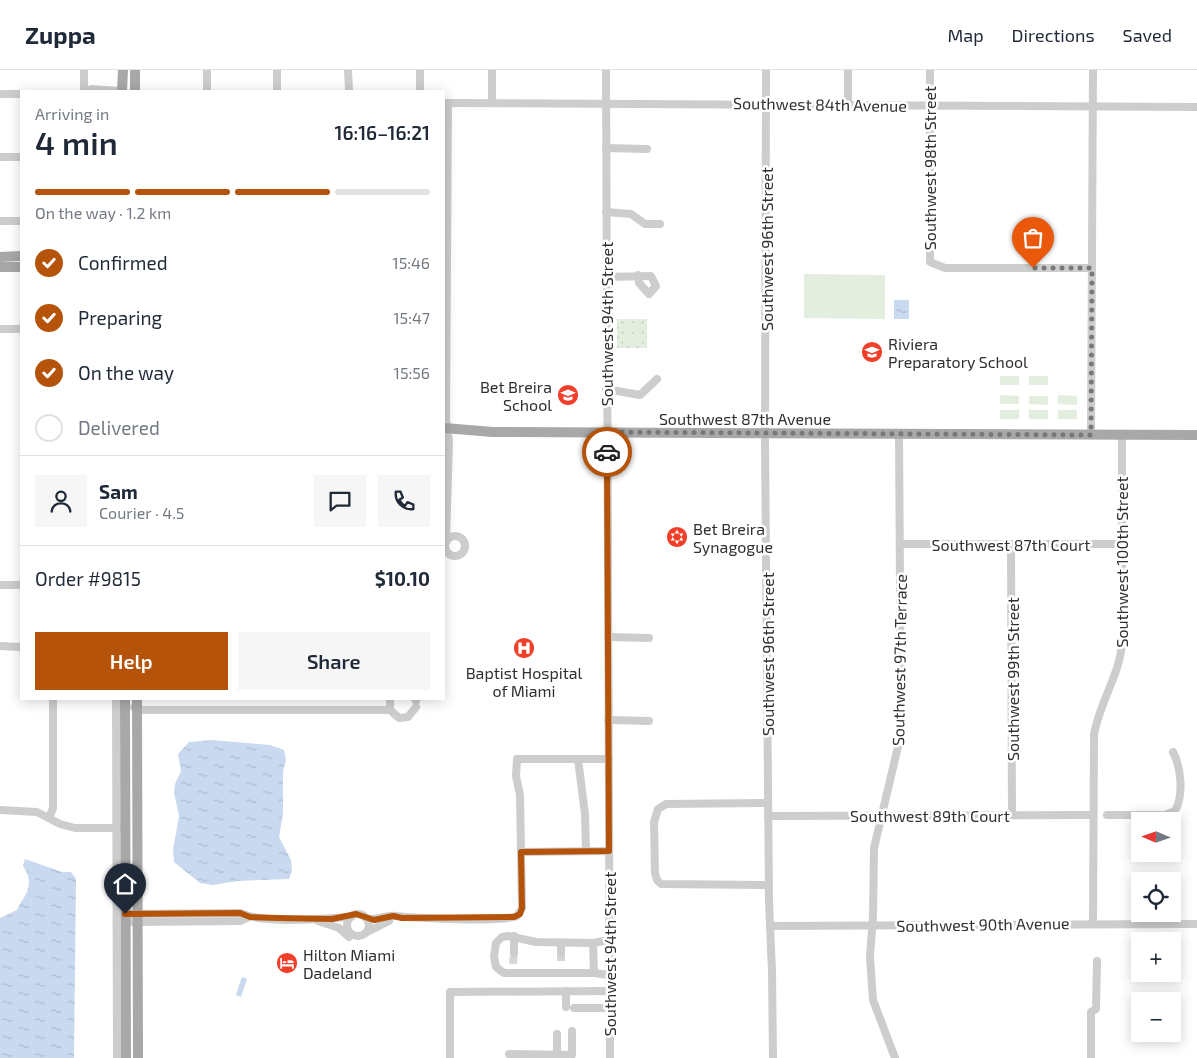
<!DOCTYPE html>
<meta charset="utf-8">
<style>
:root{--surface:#fff;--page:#f6f6f7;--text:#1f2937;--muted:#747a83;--line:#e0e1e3;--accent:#b45309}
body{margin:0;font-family:"Exo 2",sans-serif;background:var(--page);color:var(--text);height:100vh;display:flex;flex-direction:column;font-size:19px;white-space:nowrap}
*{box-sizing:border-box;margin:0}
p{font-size:16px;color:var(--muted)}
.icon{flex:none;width:28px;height:28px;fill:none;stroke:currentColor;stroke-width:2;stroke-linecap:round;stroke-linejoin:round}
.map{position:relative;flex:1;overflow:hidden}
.panel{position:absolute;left:20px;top:20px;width:425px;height:610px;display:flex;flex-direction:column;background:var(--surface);border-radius:0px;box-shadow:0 2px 12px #0003}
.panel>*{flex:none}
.needle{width:32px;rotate:272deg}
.fabs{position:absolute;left:1131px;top:742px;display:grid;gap:10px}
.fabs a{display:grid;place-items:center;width:50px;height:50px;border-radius:0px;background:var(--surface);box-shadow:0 2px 12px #0003;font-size:25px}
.pin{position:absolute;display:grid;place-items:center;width:42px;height:42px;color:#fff;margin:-51px -21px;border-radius:50% 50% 50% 0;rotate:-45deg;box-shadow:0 0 5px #0007}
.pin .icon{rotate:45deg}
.courier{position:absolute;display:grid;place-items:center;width:50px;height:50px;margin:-25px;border:4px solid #b45309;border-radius:50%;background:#fff;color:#222;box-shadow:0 1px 6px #0007}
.head em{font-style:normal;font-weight:600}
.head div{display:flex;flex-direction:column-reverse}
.head{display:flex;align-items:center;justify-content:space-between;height:85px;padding:0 15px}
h1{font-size:32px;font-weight:600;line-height:38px}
.bar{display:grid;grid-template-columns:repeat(4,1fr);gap:8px 5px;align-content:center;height:60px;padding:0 15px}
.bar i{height:6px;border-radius:4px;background:var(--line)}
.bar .on{background:var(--accent)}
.bar p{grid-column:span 4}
.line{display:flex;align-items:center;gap:12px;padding:0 15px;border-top:1px solid var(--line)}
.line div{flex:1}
.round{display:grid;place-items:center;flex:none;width:52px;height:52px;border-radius:0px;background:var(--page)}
ol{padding:0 15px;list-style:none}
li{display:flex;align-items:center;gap:15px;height:55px}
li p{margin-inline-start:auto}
li .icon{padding:5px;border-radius:50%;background:var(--accent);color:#fff;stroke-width:4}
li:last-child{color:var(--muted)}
li i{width:28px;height:28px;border:2px solid var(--line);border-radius:50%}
.button{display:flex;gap:10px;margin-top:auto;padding:10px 15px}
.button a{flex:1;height:58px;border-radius:0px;background:var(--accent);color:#fff;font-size:20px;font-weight:600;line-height:58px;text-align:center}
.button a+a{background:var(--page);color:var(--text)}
header{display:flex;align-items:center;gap:30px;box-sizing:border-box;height:70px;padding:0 25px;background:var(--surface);border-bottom:1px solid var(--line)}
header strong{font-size:24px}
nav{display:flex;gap:28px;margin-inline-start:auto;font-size:18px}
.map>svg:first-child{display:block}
.park{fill:url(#park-dots)}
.pitch{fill:#e3eede}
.water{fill:url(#water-ripples)}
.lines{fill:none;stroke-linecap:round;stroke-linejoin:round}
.minor-tunnel{stroke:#d6d6d6;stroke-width:8;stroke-dasharray:8 4;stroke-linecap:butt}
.minor{stroke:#cdcdcd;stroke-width:8}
.major{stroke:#a8a8a8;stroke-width:10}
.done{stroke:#787878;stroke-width:5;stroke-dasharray:0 9}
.route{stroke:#b45309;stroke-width:6}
.labels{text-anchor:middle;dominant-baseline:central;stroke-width:5;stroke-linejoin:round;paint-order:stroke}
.street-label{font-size:16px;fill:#303030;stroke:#fff}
.poi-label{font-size:16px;fill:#303030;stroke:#fff;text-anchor:start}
</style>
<header>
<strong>Zuppa</strong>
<nav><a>Map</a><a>Directions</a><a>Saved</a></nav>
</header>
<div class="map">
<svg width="1197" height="988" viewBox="0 0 1197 988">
<defs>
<pattern id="park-dots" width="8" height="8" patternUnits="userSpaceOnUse" patternTransform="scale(1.25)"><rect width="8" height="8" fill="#e3eede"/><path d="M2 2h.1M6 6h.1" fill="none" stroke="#c3ccbf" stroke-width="1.8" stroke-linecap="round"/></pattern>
<pattern id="water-ripples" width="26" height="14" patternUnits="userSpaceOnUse" patternTransform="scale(1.25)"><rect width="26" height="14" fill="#c9d9ef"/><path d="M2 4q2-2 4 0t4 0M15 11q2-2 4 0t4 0" fill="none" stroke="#adbbcd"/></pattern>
</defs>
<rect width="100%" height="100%" fill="#fff"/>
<rect class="park" x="617" y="249" width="30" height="29"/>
<g class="pitch">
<polygon points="804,204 885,205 885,249 804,248"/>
<polygon points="622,253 642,253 642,262 623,262"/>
<rect x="623" y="266" width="19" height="9"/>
<rect x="1000" y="306" width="19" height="9"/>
<rect x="1029" y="306" width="19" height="9"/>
<polygon points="1000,325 1019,326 1019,334 1000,334"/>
<polygon points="1058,325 1077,326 1077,335 1058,334"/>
<polygon points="1029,326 1048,326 1048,335 1029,334"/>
<rect x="1000" y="340" width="19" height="9"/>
<rect x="1029" y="340" width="19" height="9"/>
<rect x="1058" y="340" width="19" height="9"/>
</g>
<g class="water">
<rect x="894" y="230" width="15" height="19"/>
<polygon points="212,670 270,675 284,680 286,690 283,701 283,743 279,767 291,790 292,801 289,809 237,811 213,815 200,813 174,792 173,780 179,746 174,722 175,714 181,701 178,684 189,672"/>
<path d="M 25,789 L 62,802 L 71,802 L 76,809 L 74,988 L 0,988 L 0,848 L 17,840 C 22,828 32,821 28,806 C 27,801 24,799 23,795 Z"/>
<polygon points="242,907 247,909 241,927 236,925"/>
</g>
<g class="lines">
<g class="minor-tunnel">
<polyline points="561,883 561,894"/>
<polyline points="513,894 514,883"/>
</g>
<g class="minor">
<polyline points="84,0 84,21"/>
<polyline points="348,0 349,21"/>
<polyline points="606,0 610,988"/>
<polyline points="766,0 765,373 769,831 772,902 773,988"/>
<polyline points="930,0 930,192 945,198 1092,198"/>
<polyline points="88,21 91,19 119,21"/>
<polyline points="207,21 207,0"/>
<polyline points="277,21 277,0"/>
<polyline points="420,21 420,0"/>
<polyline points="0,24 21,24"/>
<polyline points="492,32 492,0"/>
<polyline points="444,33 1197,37"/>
<polyline points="848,34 848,0"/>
<polyline points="606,78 647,79"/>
<polyline points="0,87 21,87"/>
<polyline points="606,142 631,144 645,154 660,154"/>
<polyline points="0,151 21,151"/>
<polyline points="606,207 651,206 656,216 649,224 639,213 638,205"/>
<polyline points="0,259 21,259"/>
<polyline points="606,319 640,325 657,309"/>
<polyline points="1091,365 1093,0"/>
<circle cx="455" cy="476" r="10"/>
<polyline points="446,471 449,372 446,349 448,33"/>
<polyline points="900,474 1122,474"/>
<polyline points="1011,474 1012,745"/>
<polyline points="0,515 21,515"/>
<polyline points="608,567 649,568"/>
<polyline points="0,576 21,577"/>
<polyline points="116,629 117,988"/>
<polyline points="390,629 390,640 399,648 408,647 416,637"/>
<polyline points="415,629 416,631"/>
<polyline points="134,637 143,640 390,640"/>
<polyline points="608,650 649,651"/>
<polyline points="578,689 585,744 586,781"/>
<polyline points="768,733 666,734 658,739 654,752 655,803 657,810 661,814 769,815"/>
<polyline points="0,740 37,742 60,754 75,758 119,758"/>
<path d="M 1107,745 L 1165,745 L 1175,741 C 1184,725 1181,697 1173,682"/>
<polyline points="768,746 1093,745"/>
<polyline points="49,748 53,738 53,629"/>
<polyline points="521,782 609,781"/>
<path d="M 132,844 L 240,843 C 265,854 323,849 351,847"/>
<circle cx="358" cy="855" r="11"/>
<path d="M 366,848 C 377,852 385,844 396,846 C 418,848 500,853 517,846 L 522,838 L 520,725 L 516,706 L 517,689 L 609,689"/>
<polyline points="318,851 339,858 349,867"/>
<polyline points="133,852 240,851 249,847"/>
<path d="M 1093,853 L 1094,665 C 1099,633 1119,607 1122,574 L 1122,365"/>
<polyline points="770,856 1197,854"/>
<polyline points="367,862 389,851"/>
<polyline points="561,873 561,883"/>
<polyline points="593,873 594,903"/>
<polyline points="514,883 514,866"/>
<polyline points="609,905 594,903 504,903 496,897 494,887 496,873 502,867 508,866 536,872 593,873 609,870"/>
<polyline points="566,937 566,921"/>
<polyline points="574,938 609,938"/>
<polyline points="509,984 572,985 572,961"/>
<polyline points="557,985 557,964"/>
<polyline points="450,988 450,922 609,921"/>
<polyline points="895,988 873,930 870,887 873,846 874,778 901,664 899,364"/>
<polyline points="1091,988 1091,942 1096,939 1097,891"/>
</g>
<g class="major">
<polyline points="135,0 135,21"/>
<polyline points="122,21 123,0"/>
<polyline points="0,187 21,186"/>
<polyline points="0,197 21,197"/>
<polyline points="444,358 493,362 1197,365"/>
<polyline points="125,629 126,988"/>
<polyline points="137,629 138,988"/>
</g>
</g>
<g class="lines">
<polyline class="done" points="607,382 606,362 1091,365 1092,198 1033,198"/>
<polyline class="route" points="125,844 240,843 250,847 278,848 332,849 356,844 374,850 393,846 402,848 514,847 520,844 522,838 521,782 609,781 607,382"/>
</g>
<defs>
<g id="school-disc" transform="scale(1.125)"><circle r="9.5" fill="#f13f29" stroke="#fff"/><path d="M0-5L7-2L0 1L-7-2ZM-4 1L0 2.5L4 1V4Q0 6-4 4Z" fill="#fff"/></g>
<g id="synagogue-disc" transform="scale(1.125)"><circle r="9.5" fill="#f13f29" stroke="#fff"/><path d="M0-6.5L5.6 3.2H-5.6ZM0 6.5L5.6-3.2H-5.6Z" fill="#fff"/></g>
<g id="hospital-disc" transform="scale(1.125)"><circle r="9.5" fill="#f13f29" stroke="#fff"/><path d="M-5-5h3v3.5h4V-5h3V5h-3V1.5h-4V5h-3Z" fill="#fff"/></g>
<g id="hotel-disc" transform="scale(1.125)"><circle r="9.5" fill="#f13f29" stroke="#fff"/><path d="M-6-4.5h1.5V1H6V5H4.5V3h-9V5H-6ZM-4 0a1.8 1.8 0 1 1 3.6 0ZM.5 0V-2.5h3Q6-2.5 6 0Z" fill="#fff"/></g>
</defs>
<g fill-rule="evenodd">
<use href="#school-disc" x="872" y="282"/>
<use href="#school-disc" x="568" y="325"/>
<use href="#synagogue-disc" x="677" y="467"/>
<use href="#hospital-disc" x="524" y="578"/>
<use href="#hotel-disc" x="287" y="893"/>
</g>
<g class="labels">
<g class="street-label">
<text transform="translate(820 34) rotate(1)">Southwest 84th Avenue</text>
<text transform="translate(929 98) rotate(-90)">Southwest 98th Street</text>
<text transform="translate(766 179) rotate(-90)">Southwest 96th Street</text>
<text transform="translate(606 254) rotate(-90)">Southwest 94th Street</text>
<text x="745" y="348">Southwest 87th Avenue</text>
<text x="1011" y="474">Southwest 87th Court</text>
<text transform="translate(1121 492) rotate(-90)">Southwest 100th Street</text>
<text transform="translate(767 584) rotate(-90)">Southwest 96th Street</text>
<text transform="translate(899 590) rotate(-89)">Southwest 97th Terrace</text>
<text transform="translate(1012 609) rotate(-90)">Southwest 99th Street</text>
<text x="930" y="745">Southwest 89th Court</text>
<text transform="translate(983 854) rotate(-1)">Southwest 90th Avenue</text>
<text transform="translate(609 884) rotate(-90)">Southwest 94th Street</text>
</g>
<g class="poi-label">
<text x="888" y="273">Riviera<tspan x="888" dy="18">Preparatory School</tspan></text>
<text x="552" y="316" text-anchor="end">Bet Breira<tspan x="552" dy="18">School</tspan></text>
<text x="693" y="458">Bet Breira<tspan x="693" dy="18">Synagogue</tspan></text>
<text x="524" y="602" text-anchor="middle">Baptist Hospital<tspan x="524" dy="18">of Miami</tspan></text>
<text x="303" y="884">Hilton Miami<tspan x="303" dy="18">Dadeland</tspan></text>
</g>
</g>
</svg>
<div class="fabs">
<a><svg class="needle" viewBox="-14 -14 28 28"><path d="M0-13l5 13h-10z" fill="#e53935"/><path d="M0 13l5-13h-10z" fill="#747a83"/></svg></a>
<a><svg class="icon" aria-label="locate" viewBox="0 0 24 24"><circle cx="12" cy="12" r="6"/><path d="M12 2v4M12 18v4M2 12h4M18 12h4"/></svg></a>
<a>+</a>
<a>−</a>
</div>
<div class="pin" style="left:1033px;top:198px;background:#ea580c"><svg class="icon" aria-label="bag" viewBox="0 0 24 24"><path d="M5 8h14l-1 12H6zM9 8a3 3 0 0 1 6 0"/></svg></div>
<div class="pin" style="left:125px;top:844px;background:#1f2937"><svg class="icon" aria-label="home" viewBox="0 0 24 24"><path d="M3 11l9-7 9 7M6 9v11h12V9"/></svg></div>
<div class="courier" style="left:607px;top:382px"><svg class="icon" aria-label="car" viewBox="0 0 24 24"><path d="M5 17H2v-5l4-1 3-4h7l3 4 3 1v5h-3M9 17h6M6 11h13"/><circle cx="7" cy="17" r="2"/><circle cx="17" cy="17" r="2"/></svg></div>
<section class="panel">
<div class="head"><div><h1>4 min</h1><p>Arriving in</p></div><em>16:16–16:21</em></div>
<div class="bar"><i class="on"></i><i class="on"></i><i class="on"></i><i></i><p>On the way · 1.2 km</p></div>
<ol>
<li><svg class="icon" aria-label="check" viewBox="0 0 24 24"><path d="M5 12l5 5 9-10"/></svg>Confirmed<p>15:46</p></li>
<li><svg class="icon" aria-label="check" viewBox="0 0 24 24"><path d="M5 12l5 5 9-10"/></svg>Preparing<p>15:47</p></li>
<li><svg class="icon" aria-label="check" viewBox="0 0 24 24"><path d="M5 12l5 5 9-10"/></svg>On the way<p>15:56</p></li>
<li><i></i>Delivered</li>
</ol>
<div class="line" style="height:90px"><a class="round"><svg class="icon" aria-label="person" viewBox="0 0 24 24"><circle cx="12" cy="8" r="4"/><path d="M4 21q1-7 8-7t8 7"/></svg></a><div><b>Sam</b><p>Courier · 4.5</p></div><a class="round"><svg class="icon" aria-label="chat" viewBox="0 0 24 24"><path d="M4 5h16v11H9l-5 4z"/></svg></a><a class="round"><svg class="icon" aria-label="phone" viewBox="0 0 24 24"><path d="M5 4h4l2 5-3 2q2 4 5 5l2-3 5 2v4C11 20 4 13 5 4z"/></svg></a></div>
<div class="line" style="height:65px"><div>Order #9815</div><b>$10.10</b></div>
<div class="button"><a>Help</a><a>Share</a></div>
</section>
</div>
